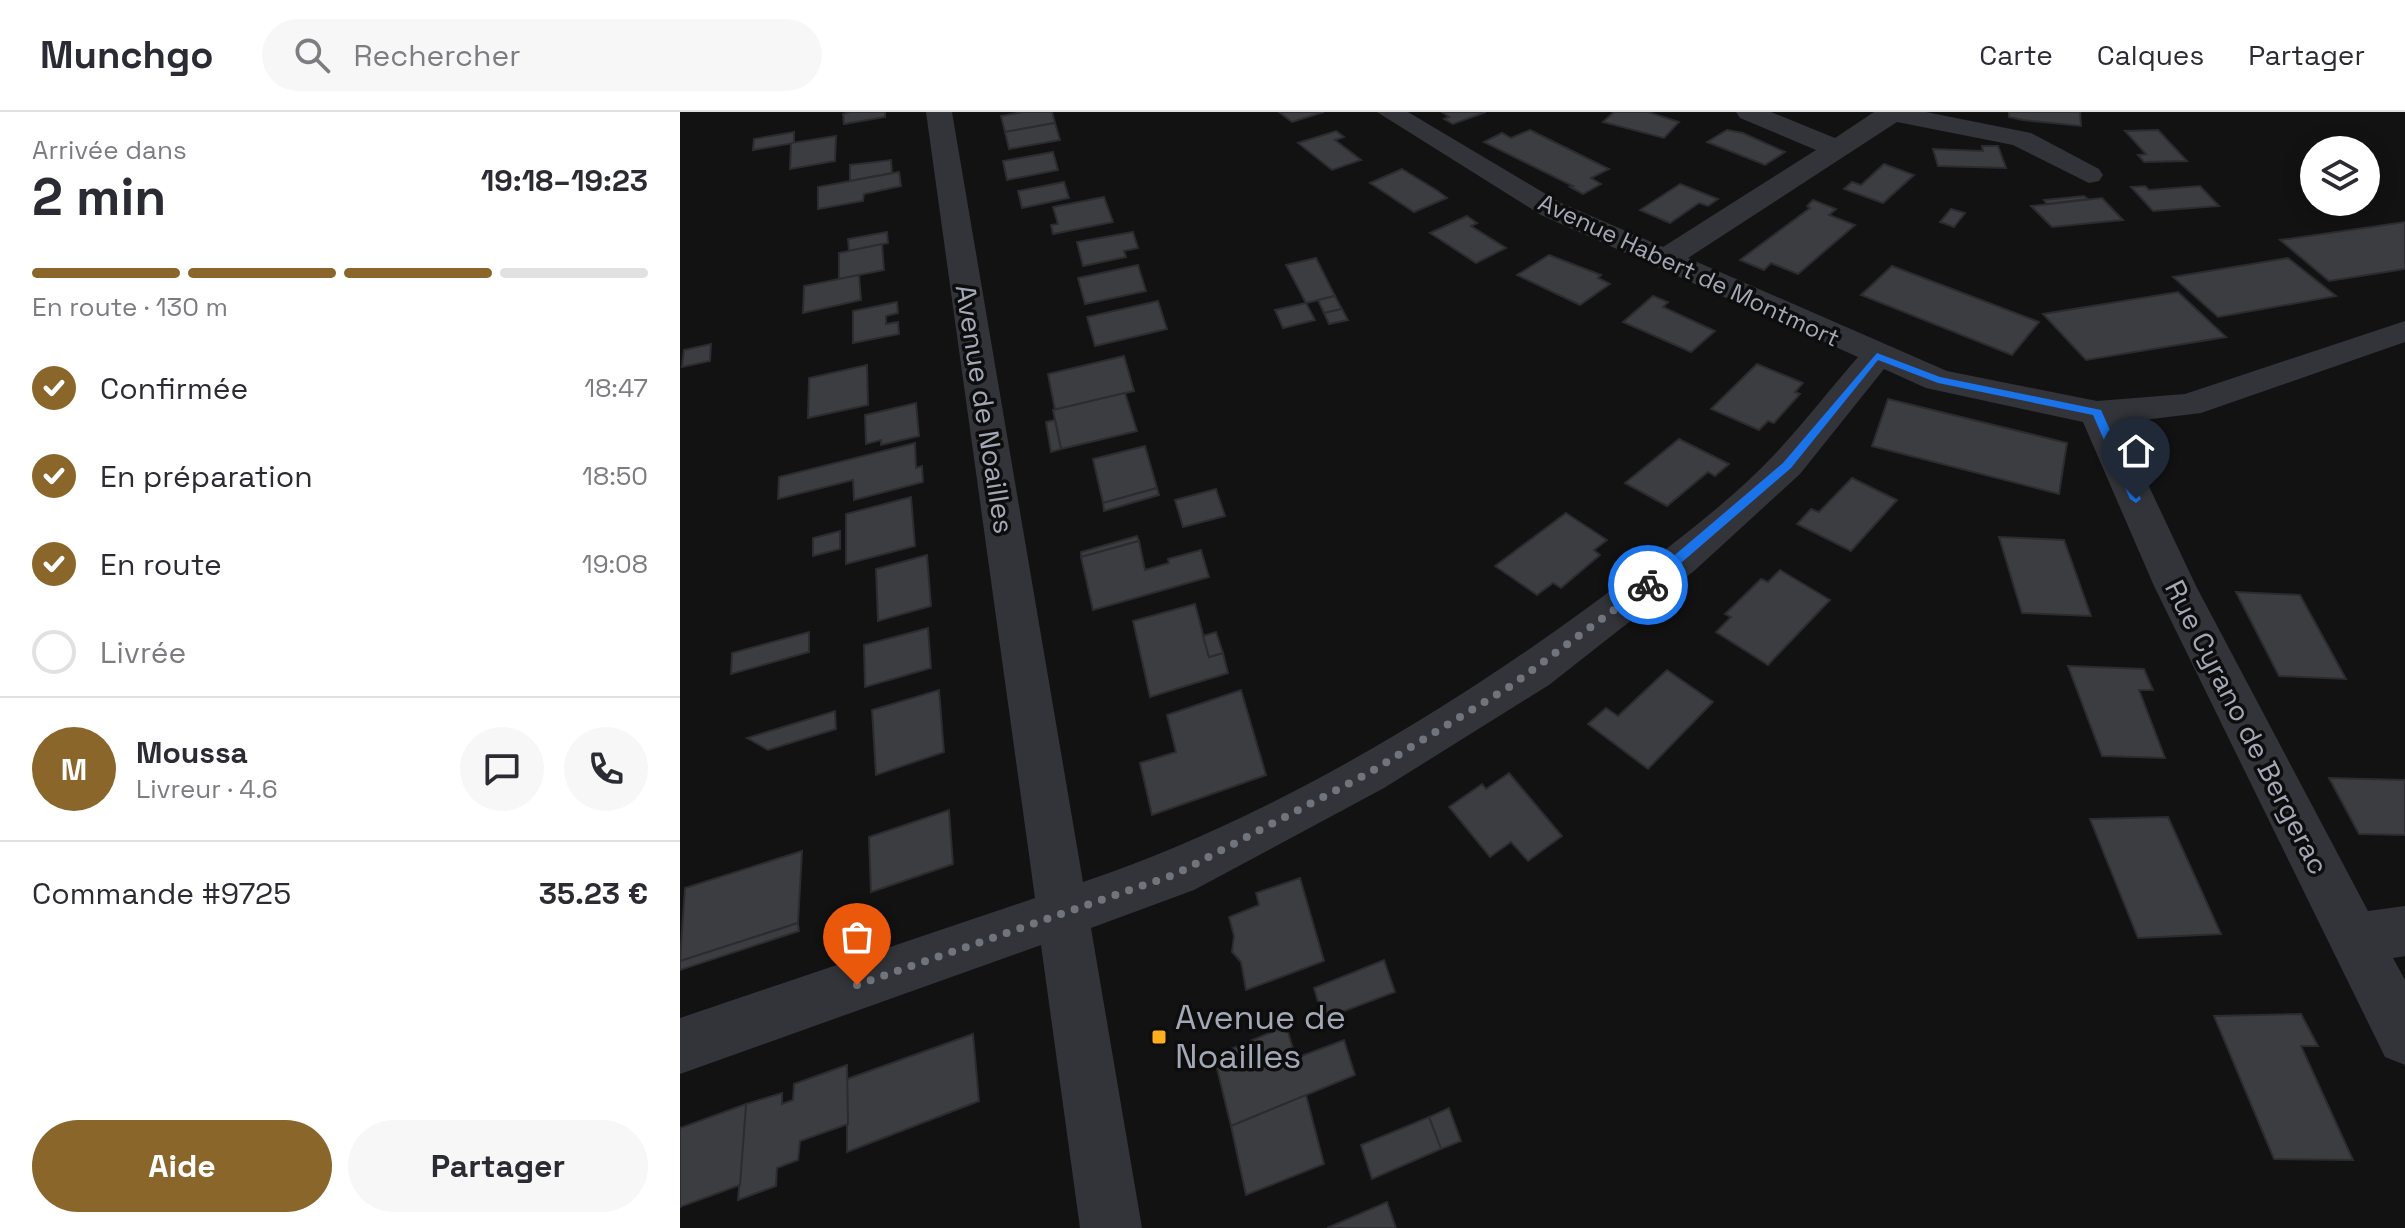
<!DOCTYPE html>
<html lang="fr">
<meta charset="utf-8">
<style>
:root{--surface:#fff;--page:#f7f7f7;--text:#2b2b33;--muted:#7c7c81;--line:#e1e1e2;--accent:#8a662a}
body{margin:0;font-family:"Space Grotesk",sans-serif;background:var(--page);color:var(--text);height:100vh;display:flex;flex-direction:column;font-size:30px;white-space:nowrap}
*{box-sizing:border-box;margin:0}
p{font-size:26px;color:var(--muted)}
.icon{flex:none;width:44px;height:44px;fill:none;stroke:currentColor;stroke-width:2;stroke-linecap:round;stroke-linejoin:round}
.map{position:relative;flex:1;overflow:hidden}
.drawer{display:flex;flex-direction:column;background:var(--surface);width:680px}
.drawer>*{flex:none}
.controls{position:absolute;left:1620px;top:24px;display:grid;gap:16px}
.controls a{display:grid;place-items:center;width:80px;height:80px;border-radius:50%;background:var(--surface);box-shadow:0 4px 20px #0003;font-size:40px}
.pin{position:absolute;display:grid;place-items:center;width:68px;height:68px;color:#fff;margin:-82px -34px;border-radius:50% 50% 50% 0;rotate:-45deg;box-shadow:0 0 8px #0007}
.pin .icon{rotate:45deg}
.courier{position:absolute;display:grid;place-items:center;width:80px;height:80px;margin:-40px;border:6px solid #1a73e8;border-radius:50%;background:#fff;color:#222;box-shadow:0 2px 10px #0007}
.head em{font-style:normal;font-weight:800}
.head div{display:flex;flex-direction:column-reverse}
.head{display:flex;align-items:center;justify-content:space-between;height:136px;padding:0 32px}
h1{font-size:52px;font-weight:800;line-height:60px}
.bar{display:grid;grid-template-columns:repeat(4,1fr);gap:12px 8px;align-content:center;height:96px;padding:0 32px}
.bar i{height:10px;border-radius:6px;background:var(--line)}
.bar .current{background:var(--accent)}
.bar p{grid-column:span 4}
.line{display:flex;align-items:center;gap:20px;padding:0 32px;border-top:2px solid var(--line)}
.line div{flex:1}
.round{display:grid;place-items:center;flex:none;width:84px;height:84px;border-radius:42px;background:var(--page)}
ol{padding:0 32px;list-style:none}
li{display:flex;align-items:center;gap:24px;height:88px}
li p{margin-inline-start:auto}
li .icon{padding:8px;border-radius:50%;background:var(--accent);color:#fff;stroke-width:4}
li:last-child{color:var(--muted)}
li i{width:44px;height:44px;border:4px solid var(--line);border-radius:50%}
.action{display:flex;gap:16px;margin-top:auto;padding:16px 32px}
.action a{flex:1;height:92px;border-radius:48px;background:var(--accent);color:#fff;font-size:32px;font-weight:800;line-height:92px;text-align:center}
.action a+a{background:var(--page);color:var(--text)}
header{display:flex;align-items:center;gap:48px;box-sizing:border-box;height:112px;padding:0 40px;background:var(--surface);border-bottom:2px solid var(--line)}
header strong{font-size:38px}
nav{display:flex;gap:44px;margin-inline-start:auto;font-size:28px}
.search{width:560px;height:72px;background:var(--page);display:flex;align-items:center;gap:20px;box-sizing:border-box;padding:0 28px;border-radius:44px;color:var(--muted);font-size:30px}
main{display:flex;flex:1;min-height:0}
.map>svg:first-child{display:block}
.building{fill:#3c3d41;stroke:#2c2c30;stroke-width:2}
.lines{fill:none;stroke-linecap:round;stroke-linejoin:round}
.minor{fill:#323439;fill-rule:evenodd}
.route{fill:#1a73e8}
.done{stroke:#70747c;stroke-width:8;stroke-dasharray:0 14.4}
.poi-dot{fill:#fdaf20;stroke:#0d0d0e;stroke-width:3}
.labels{text-anchor:middle;dominant-baseline:central;stroke-width:7;stroke-linejoin:round;paint-order:stroke}
.far-street-label{font-size:24px;fill:#a2a8b5;stroke:#0d0d0e}
.street-label{font-size:28px;fill:#a2a8b5;stroke:#0d0d0e}
.near-poi-label{font-size:34px;fill:#a2a8b5;stroke:#0d0d0e;text-anchor:start}
</style>
<header>
<strong>Munchgo</strong>
<div class="search"><svg class="icon" aria-label="search" viewBox="0 0 24 24"><circle cx="10" cy="10" r="6"/><path d="M15 15l6 6"/></svg>Rechercher</div>
<nav><a>Carte</a><a>Calques</a><a>Partager</a></nav>
</header>
<main>
<section class="drawer">
<div class="head"><div><h1>2 min</h1><p>Arrivée dans</p></div><em>19:18–19:23</em></div>
<div class="bar"><i class="current"></i><i class="current"></i><i class="current"></i><i></i><p>En route · 130 m</p></div>
<ol>
<li><svg class="icon" aria-label="check" viewBox="0 0 24 24"><path d="M5 12l5 5 9-10"/></svg>Confirmée<p>18:47</p></li>
<li><svg class="icon" aria-label="check" viewBox="0 0 24 24"><path d="M5 12l5 5 9-10"/></svg>En préparation<p>18:50</p></li>
<li><svg class="icon" aria-label="check" viewBox="0 0 24 24"><path d="M5 12l5 5 9-10"/></svg>En route<p>19:08</p></li>
<li><i></i>Livrée</li>
</ol>
<div class="line" style="height:144px"><b class="round" style="background:var(--accent);color:#fff">M</b><div><b>Moussa</b><p>Livreur · 4.6</p></div><a class="round"><svg class="icon" aria-label="chat" viewBox="0 0 24 24"><path d="M4 5h16v11H9l-5 4z"/></svg></a><a class="round"><svg class="icon" aria-label="phone" viewBox="0 0 24 24"><path d="M5 4h4l2 5-3 2q2 4 5 5l2-3 5 2v4C11 20 4 13 5 4z"/></svg></a></div>
<div class="line" style="height:104px"><div>Commande #9725</div><b>35.23 €</b></div>
<div class="action"><a>Aide</a><a>Partager</a></div>
</section>
<div class="map">
<svg width="1725" height="1116" viewBox="0 0 1725 1116">
<rect width="100%" height="100%" fill="#121213"/>
<g class="building">
<polygon points="205,0 205,5 164,12 163,2 170,0"/>
<polygon points="343,0 372,0 375,11 325,20 321,4"/>
<polygon points="599,0 644,0 612,10"/>
<polygon points="762,0 806,0 773,12 764,7 769,5"/>
<polygon points="934,0 968,0 999,10 984,26 923,10"/>
<polygon points="1329,0 1400,0 1401,14 1343,8 1329,5"/>
<polygon points="375,11 380,28 329,37 325,20"/>
<polygon points="850,18 929,57 911,66 921,72 903,82 890,75 893,74 804,30 822,21 831,26"/>
<polygon points="1047,18 1063,21 1105,40 1085,53 1027,30"/>
<polygon points="1478,18 1507,49 1464,50 1458,43 1466,42 1445,19"/>
<polygon points="656,19 664,25 655,28 681,48 652,58 618,31"/>
<polygon points="114,20 114,31 73,38 74,27"/>
<polygon points="156,24 155,49 110,57 111,31"/>
<polygon points="1302,34 1318,34 1326,56 1258,54 1253,37 1303,39"/>
<polygon points="373,40 378,58 327,68 323,49"/>
<polygon points="211,48 212,61 170,69 170,53"/>
<polygon points="1204,52 1234,63 1203,91 1164,77 1172,70 1181,73"/>
<polygon points="722,57 758,79 767,86 734,100 690,71"/>
<polygon points="219,60 221,74 184,82 183,89 138,97 138,75"/>
<polygon points="384,70 389,86 342,96 338,79"/>
<polygon points="1000,72 1038,87 1028,94 1019,91 990,111 960,98"/>
<polygon points="1465,74 1469,78 1520,74 1539,94 1473,99 1451,75"/>
<polygon points="1404,84 1408,87 1367,92 1364,88"/>
<polygon points="424,85 433,110 373,122 371,113 378,112 373,95"/>
<polygon points="1422,86 1443,108 1372,115 1351,94"/>
<polygon points="1133,88 1156,97 1149,103 1175,113 1118,162 1091,151 1084,158 1060,148 1130,96 1127,94"/>
<polygon points="1271,97 1285,101 1274,115 1260,110"/>
<polygon points="787,104 797,111 791,114 826,136 796,151 750,121"/>
<polygon points="1725,110 1725,157 1649,169 1600,128"/>
<polygon points="207,120 208,131 169,139 168,127"/>
<polygon points="453,120 458,136 444,139 446,145 403,154 397,130"/>
<polygon points="202,132 204,158 159,167 159,141"/>
<polygon points="869,143 921,163 918,166 930,172 900,193 837,163"/>
<polygon points="636,146 655,184 626,191 606,153"/>
<polygon points="1608,146 1656,184 1538,205 1493,165"/>
<polygon points="458,153 466,179 405,192 398,166"/>
<polygon points="1212,154 1359,210 1332,243 1181,183"/>
<polygon points="179,163 181,188 123,201 124,174"/>
<polygon points="1498,180 1546,225 1406,248 1363,202"/>
<polygon points="655,184 662,197 644,201 638,188"/>
<polygon points="973,184 988,190 983,195 1035,219 1011,240 943,210"/>
<polygon points="478,189 487,217 415,234 407,205"/>
<polygon points="217,190 218,201 206,204 206,212 218,210 219,222 173,231 173,199"/>
<polygon points="626,191 635,208 603,216 595,198"/>
<polygon points="662,197 668,208 649,212 644,201"/>
<polygon points="31,232 30,249 2,255 4,238"/>
<polygon points="444,244 454,279 375,298 368,262"/>
<polygon points="1077,252 1123,271 1115,280 1120,282 1094,311 1088,309 1079,318 1031,297"/>
<polygon points="187,253 188,293 128,306 129,266"/>
<polygon points="445,281 457,319 381,337 373,298"/>
<polygon points="1208,287 1387,331 1379,382 1192,334"/>
<polygon points="236,291 239,324 201,333 201,328 186,332 185,303"/>
<polygon points="375,308 381,337 371,340 366,310"/>
<polygon points="999,327 1049,352 1035,364 1028,360 987,394 945,371"/>
<polygon points="235,331 236,356 242,354 243,370 174,388 173,368 98,387 99,365"/>
<polygon points="465,334 477,376 423,391 413,347"/>
<polygon points="1172,366 1217,388 1171,439 1117,412 1131,397 1139,400"/>
<polygon points="477,376 479,383 424,399 423,391"/>
<polygon points="536,377 545,404 503,415 495,388"/>
<polygon points="231,385 235,434 166,452 166,402"/>
<polygon points="886,401 927,428 914,438 920,443 881,476 873,471 857,483 815,454"/>
<polygon points="160,419 160,437 133,444 133,426"/>
<polygon points="457,424 459,429 401,445 401,440"/>
<polygon points="1319,425 1384,428 1411,504 1342,501"/>
<polygon points="459,429 465,458 489,451 488,447 521,438 529,465 413,498 401,445"/>
<polygon points="247,443 251,494 198,509 196,457"/>
<polygon points="1100,458 1150,488 1088,553 1036,520 1051,505 1045,502 1081,467 1088,470"/>
<polygon points="1556,480 1620,483 1666,567 1599,564"/>
<polygon points="515,492 529,545 543,541 548,561 470,585 453,509"/>
<polygon points="248,516 251,556 185,575 184,533"/>
<polygon points="129,520 129,540 51,562 52,541"/>
<polygon points="536,520 543,541 529,545 523,524"/>
<polygon points="1388,554 1464,557 1473,578 1459,578 1485,646 1422,644"/>
<polygon points="987,558 1033,590 968,657 908,612 926,596 938,604"/>
<polygon points="259,578 264,640 196,663 192,598"/>
<polygon points="561,578 586,663 472,703 460,651 496,640 487,603"/>
<polygon points="155,599 156,617 88,638 67,626"/>
<polygon points="829,661 882,724 848,749 831,730 810,745 769,695 802,672 806,677"/>
<polygon points="1649,666 1725,668 1725,723 1679,722"/>
<polygon points="269,698 273,752 191,780 189,725"/>
<polygon points="1488,705 1541,822 1458,826 1410,707"/>
<polygon points="122,739 118,811 0,849 5,776"/>
<polygon points="620,766 644,849 566,878 561,850 552,840 554,824 549,805 579,793 576,781"/>
<polygon points="118,811 119,819 0,858 0,849"/>
<polygon points="704,848 715,880 643,907 634,876"/>
<polygon points="1621,902 1638,934 1621,934 1673,1048 1594,1047 1534,904"/>
<polygon points="606,914 616,946 664,928 675,963 551,1014 534,944"/>
<polygon points="293,922 299,989 167,1040 167,967"/>
<polygon points="167,953 168,1012 120,1029 118,1048 97,1056 96,1074 58,1088 66,992 102,981 102,992 113,988 114,972"/>
<polygon points="626,983 644,1052 566,1083 551,1014"/>
<polygon points="66,992 60,1073 0,1095 0,1016"/>
<polygon points="769,996 781,1029 761,1037 749,1005"/>
<polygon points="749,1005 761,1037 692,1067 681,1033"/>
<polygon points="707,1090 716,1116 647,1116"/>
</g>
<g class="lines">
<path class="minor" d="M 246,0 L 272,0 L 403,770 C 591,707 778,593 937,474 C 989,435 1050,390 1095,342 C 1124,311 1150,277 1178,245 L 861,103 L 697,0 L 728,0 L 881,91 L 983,135 L 1136,38 L 1060,6 L 1056,0 L 1091,0 L 1155,26 L 1194,0 L 1246,0 L 1351,21 L 1419,57 L 1423,63 L 1419,69 L 1409,71 L 1333,33 L 1217,10 L 1008,146 L 1267,259 L 1417,289 L 1505,282 L 1725,209 L 1725,230 L 1521,301 L 1439,311 L 1516,474 L 1688,799 L 1725,794 L 1725,844 L 1713,846 L 1725,868 L 1725,953 L 1705,945 L 1474,474 L 1403,310 L 1246,276 L 1204,257 L 1120,362 L 1014,459 L 869,573 L 704,676 L 514,778 L 411,816 L 462,1116 L 400,1116 L 361,833 L 0,962 L 0,906 L 355,786 Z"/>
</g>
<polygon class="route" points="1197,241 1260,265 1421,298 1461,387 1456,391 1450,387 1413,303 1258,271 1198,248 1111,356 972,476 963,476 963,470 1103,351"/>
<g class="lines">
<polyline class="done" points="177,873 496,762 687,662 829,575 968,473"/>
</g>
<rect class="poi-dot" x="471" y="917" width="16" height="16" rx="4"/>
<g class="labels">
<g class="far-street-label">
<text transform="translate(1009 158) rotate(25)">Avenue Habert de Montmort</text>
</g>
<g class="street-label">
<text transform="translate(305 297) rotate(81)">Avenue de Noailles</text>
<text transform="translate(1567 615) rotate(63)">Rue Cyrano de Bergerac</text>
</g>
<g class="near-poi-label">
<text x="495" y="905">Avenue de<tspan x="495" dy="39">Noailles</tspan></text>
</g>
</g>
</svg>
<div class="controls">
<a><svg class="icon" aria-label="layers" viewBox="0 0 24 24"><path d="M12 4l9 5-9 5-9-5zM3 14l9 5 9-5"/></svg></a>
</div>
<div class="pin" style="left:177px;top:873px;background:#ea580c"><svg class="icon" aria-label="bag" viewBox="0 0 24 24"><path d="M5 8h14l-1 12H6zM9 8a3 3 0 0 1 6 0"/></svg></div>
<div class="pin" style="left:1456px;top:387px;background:#1f2937"><svg class="icon" aria-label="home" viewBox="0 0 24 24"><path d="M3 11l9-7 9 7M6 9v11h12V9"/></svg></div>
<div class="courier" style="left:968px;top:473px"><svg class="icon" aria-label="bike" viewBox="0 0 24 24"><circle cx="6" cy="16" r="4"/><circle cx="18" cy="16" r="4"/><path d="M6 16l4-8h5l3 8M10 8l3 8H6M13 5h3"/></svg></div>
</div>
</main>
